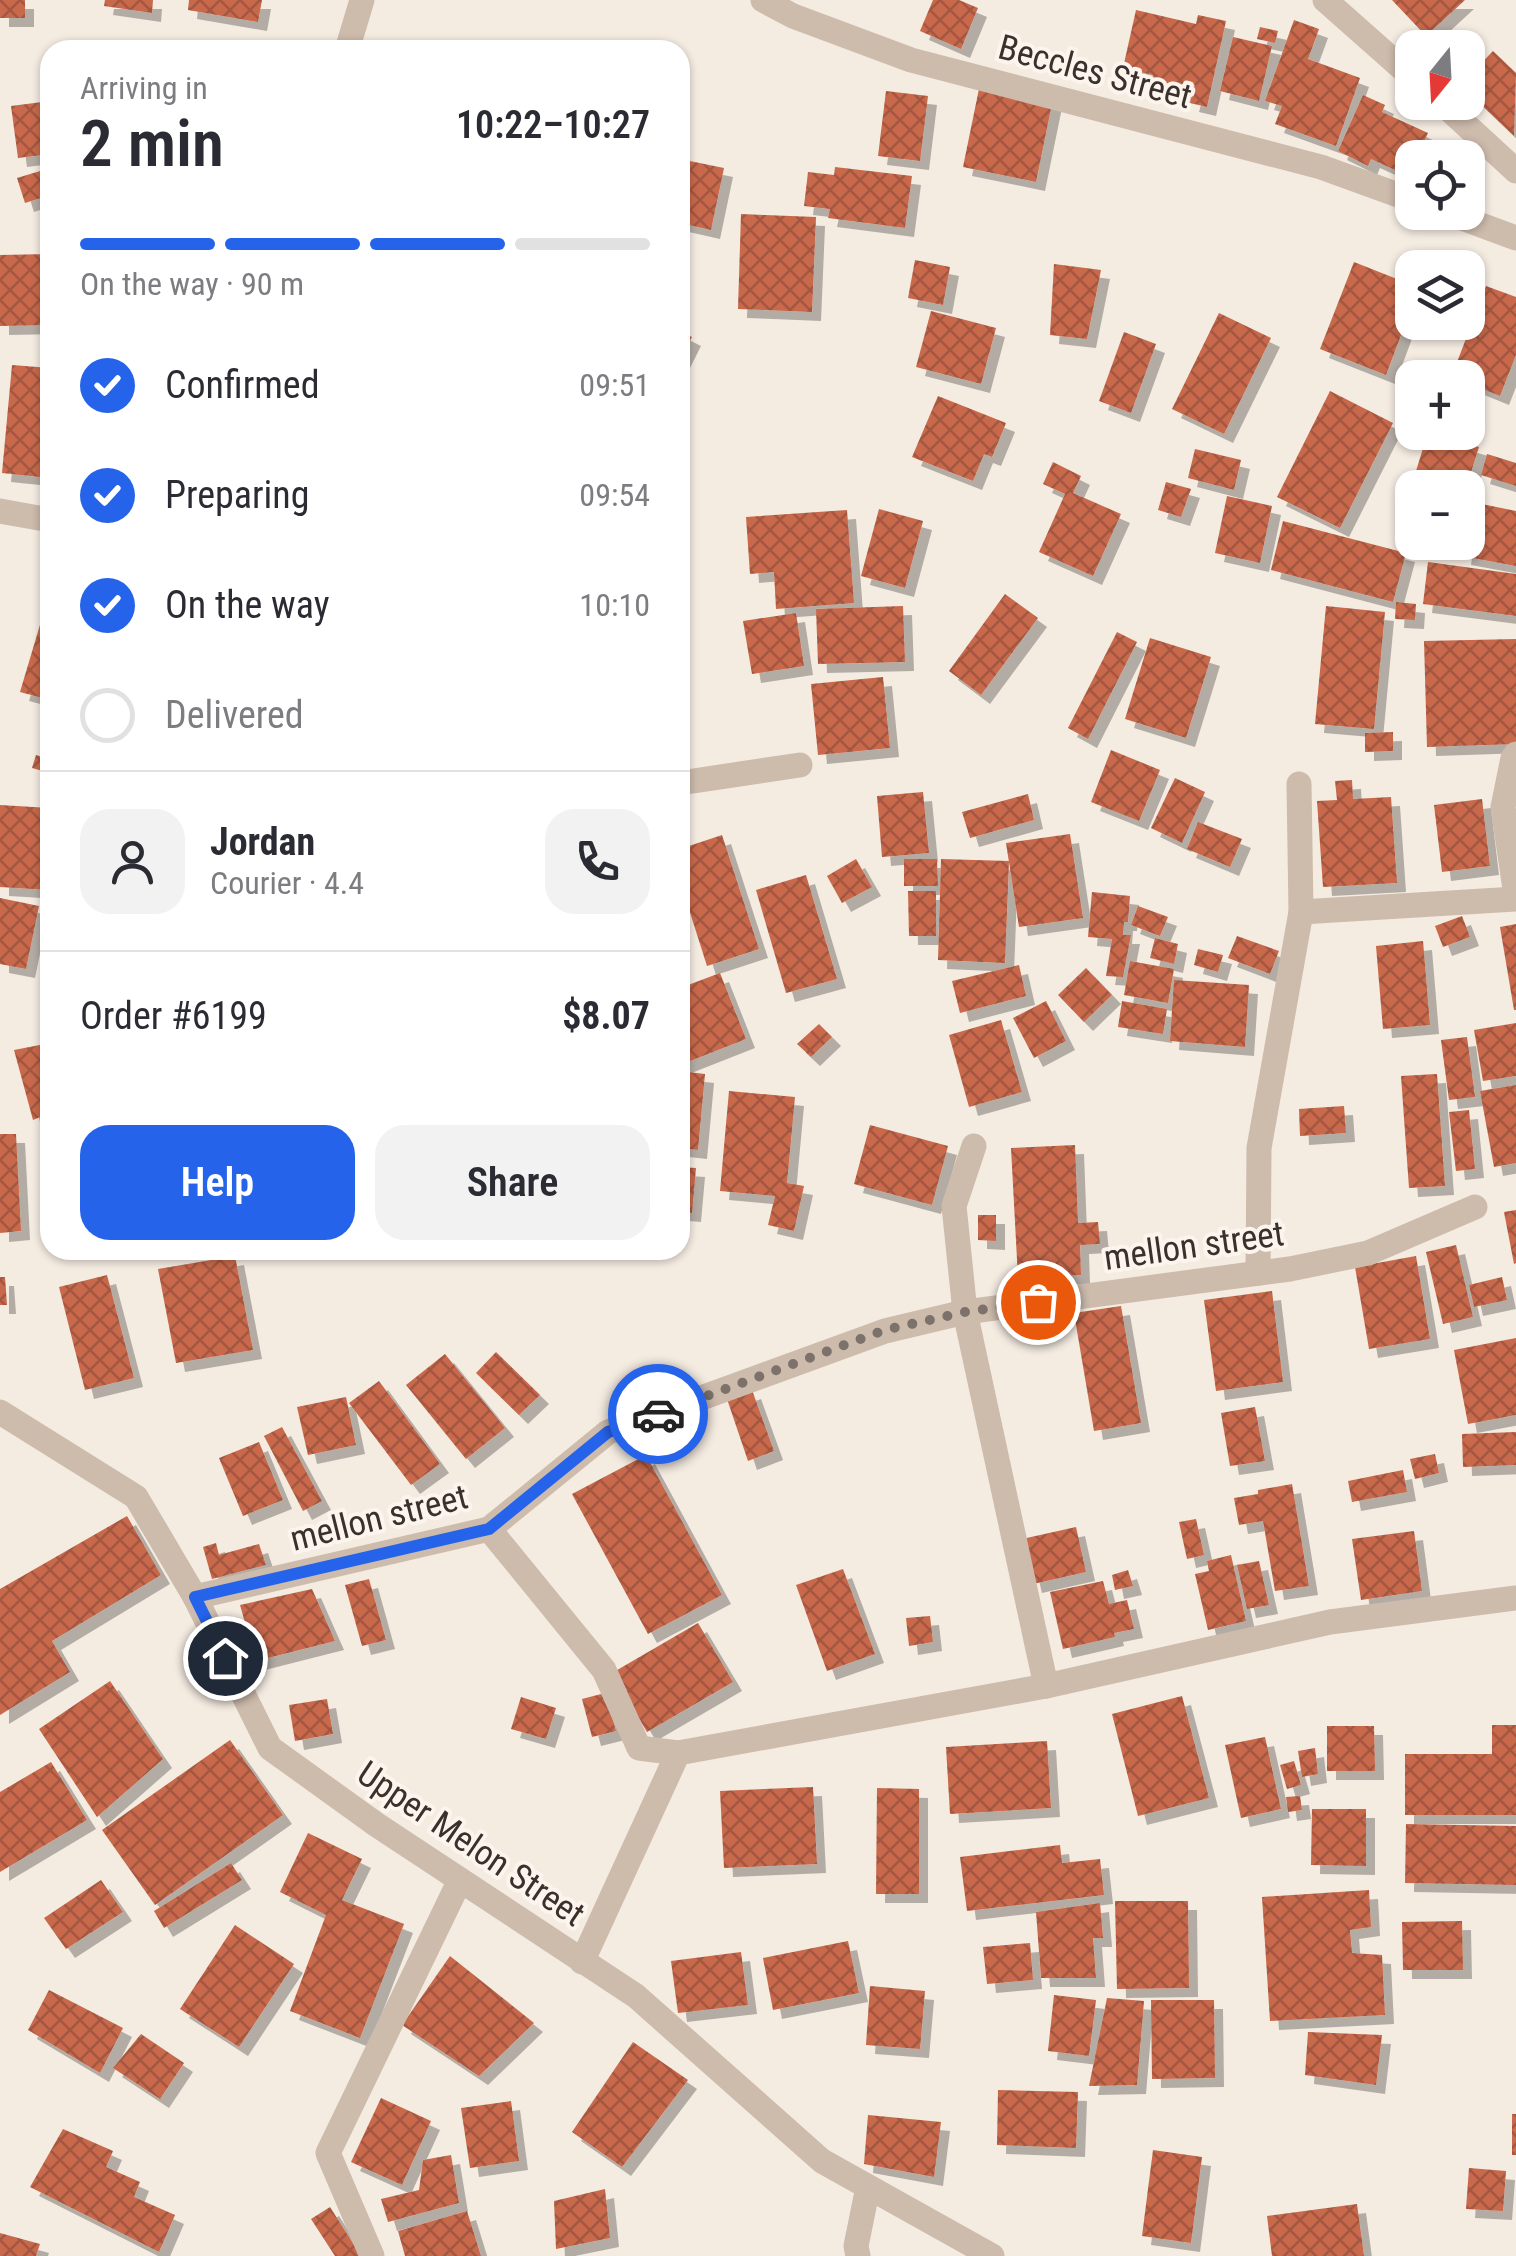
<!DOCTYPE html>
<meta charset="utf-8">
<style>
:root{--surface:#fff;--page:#f2f2f3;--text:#2b2b33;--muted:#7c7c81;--line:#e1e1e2;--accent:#2563eb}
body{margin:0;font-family:"Roboto Condensed",sans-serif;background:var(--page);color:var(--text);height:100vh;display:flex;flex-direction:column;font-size:38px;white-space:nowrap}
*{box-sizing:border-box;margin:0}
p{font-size:32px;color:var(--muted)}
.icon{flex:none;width:55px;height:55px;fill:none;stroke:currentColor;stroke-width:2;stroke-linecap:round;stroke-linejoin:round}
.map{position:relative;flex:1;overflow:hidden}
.panel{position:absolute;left:40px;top:40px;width:650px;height:1220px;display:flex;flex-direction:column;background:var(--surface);border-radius:30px;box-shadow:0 2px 8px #0004}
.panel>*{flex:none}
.needle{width:65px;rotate:198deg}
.controls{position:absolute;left:1395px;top:30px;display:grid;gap:20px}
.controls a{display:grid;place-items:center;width:90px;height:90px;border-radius:20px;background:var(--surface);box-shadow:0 2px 8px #0004;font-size:50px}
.pin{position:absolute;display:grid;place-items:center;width:85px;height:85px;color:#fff;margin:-42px;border:5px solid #fff;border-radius:50%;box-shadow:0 2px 10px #0007}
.courier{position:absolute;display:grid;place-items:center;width:100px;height:100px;margin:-50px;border:8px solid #2563eb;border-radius:50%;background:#fff;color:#222;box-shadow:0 2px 12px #0007}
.head em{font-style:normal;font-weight:600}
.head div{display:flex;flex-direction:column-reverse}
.head{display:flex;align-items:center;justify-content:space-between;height:170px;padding:0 40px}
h1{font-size:65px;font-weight:600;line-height:75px}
.bar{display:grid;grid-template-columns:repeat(4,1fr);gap:15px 10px;align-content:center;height:120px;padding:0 40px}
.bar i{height:12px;border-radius:8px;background:var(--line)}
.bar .current{background:var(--accent)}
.bar p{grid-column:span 4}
.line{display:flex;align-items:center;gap:25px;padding:0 40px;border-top:2px solid var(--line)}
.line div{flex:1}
.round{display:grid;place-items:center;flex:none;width:105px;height:105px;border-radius:30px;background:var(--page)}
ol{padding:0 40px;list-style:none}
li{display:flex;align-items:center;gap:30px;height:110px}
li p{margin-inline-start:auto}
li .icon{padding:10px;border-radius:50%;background:var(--accent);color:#fff;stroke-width:4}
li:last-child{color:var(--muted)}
li i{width:55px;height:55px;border:5px solid var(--line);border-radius:50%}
.primary-button{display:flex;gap:20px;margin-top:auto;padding:20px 40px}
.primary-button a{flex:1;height:115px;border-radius:30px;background:var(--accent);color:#fff;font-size:40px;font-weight:600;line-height:115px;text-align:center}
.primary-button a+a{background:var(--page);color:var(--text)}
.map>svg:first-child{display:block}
.building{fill:url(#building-cross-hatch);filter:url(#shadow)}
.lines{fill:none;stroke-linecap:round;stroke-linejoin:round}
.minor{stroke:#cdbbac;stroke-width:25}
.done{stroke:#7c716b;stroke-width:10;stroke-dasharray:0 18}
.route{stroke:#2563eb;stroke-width:12}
.labels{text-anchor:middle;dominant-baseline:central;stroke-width:8;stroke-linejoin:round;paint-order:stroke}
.street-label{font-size:35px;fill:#3b302b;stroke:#fbf5ee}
</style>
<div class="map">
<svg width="1516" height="2256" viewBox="0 0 1516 2256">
<defs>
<pattern id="building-cross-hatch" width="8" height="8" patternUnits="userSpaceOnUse" patternTransform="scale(2.5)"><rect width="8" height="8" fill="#c8694b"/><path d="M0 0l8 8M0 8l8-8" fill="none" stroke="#a4573f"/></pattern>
<filter id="shadow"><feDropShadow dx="9" dy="9" stdDeviation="0" flood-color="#0004"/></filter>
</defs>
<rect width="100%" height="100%" fill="#f4ebe1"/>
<g class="building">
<rect x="0" y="0" width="25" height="18"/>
<polygon points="105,0 153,0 152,13 104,6"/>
<polygon points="189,0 262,0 258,22 188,10"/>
<polygon points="933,0 959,0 978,8 961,49 920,31"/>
<polygon points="1392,0 1465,0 1426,36"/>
<polygon points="1136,10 1196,24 1198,15 1226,21 1207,107 1190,103 1195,85 1187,83 1185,95 1150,87 1153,75 1123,68"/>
<polygon points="1294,20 1319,29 1308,59 1360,78 1336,146 1275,124 1282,106 1265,101"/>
<polygon points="1260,27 1278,31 1275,43 1257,39"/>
<polygon points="1233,37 1272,46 1259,101 1220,91"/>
<polygon points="187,42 242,45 242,50 187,50"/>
<polygon points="1493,51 1516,73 1514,136 1468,92 1468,77"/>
<polygon points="981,79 1054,94 1036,182 963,167"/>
<polygon points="886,91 928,96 920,161 878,156"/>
<polygon points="1363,95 1385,105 1382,112 1428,133 1416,158 1412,158 1412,166 1408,176 1371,159 1368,166 1338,151"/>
<polygon points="50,101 50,154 18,158 11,106"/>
<polygon points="680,159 724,168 711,230 680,223"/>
<polygon points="835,167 912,176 905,228 828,218 830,209 804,206 808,172 834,175"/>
<polygon points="50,168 50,195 25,203 17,178"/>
<polygon points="741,214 816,217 812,312 738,309"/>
<polygon points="50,254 50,325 0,326 0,255"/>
<polygon points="915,260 950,267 943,305 908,298"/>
<polygon points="1354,262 1412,285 1412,306 1386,375 1320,349"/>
<polygon points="1054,264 1101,270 1087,339 1050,335"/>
<polygon points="1486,286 1516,297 1516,355 1500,396 1468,383 1468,378 1451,378"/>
<polygon points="931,311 996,328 981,384 916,367"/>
<polygon points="1219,313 1271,338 1224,434 1172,409"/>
<polygon points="680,331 692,337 680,361"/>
<polygon points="1124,332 1156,344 1131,413 1099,401"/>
<polygon points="12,365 50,368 50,478 2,473"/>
<polygon points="1330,391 1393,423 1340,528 1277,497"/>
<polygon points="938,396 1006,423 992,457 984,454 973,481 912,457"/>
<polygon points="1428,432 1479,447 1466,488 1412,488 1412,527 1400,523"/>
<polygon points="1195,449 1241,460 1234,490 1188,478"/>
<polygon points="1487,454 1516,463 1516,486 1481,475"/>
<polygon points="1053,462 1081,476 1073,493 1121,514 1093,576 1039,552 1065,494 1043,484"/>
<polygon points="1166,482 1191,489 1181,517 1158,510"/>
<polygon points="1227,496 1272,506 1260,563 1215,553"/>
<polygon points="1472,502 1516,511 1516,566 1462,556 1464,542 1468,542 1468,525"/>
<polygon points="879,509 923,521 905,588 861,576"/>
<polygon points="847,510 854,603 776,609 774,572 750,574 746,517"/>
<polygon points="1283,521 1406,553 1393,602 1271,570"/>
<polygon points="1428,562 1516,574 1516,616 1423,604"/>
<polygon points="1005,594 1038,618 981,695 949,671"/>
<polygon points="1396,602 1416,604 1415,620 1395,619"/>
<polygon points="903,606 905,662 818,664 816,609"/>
<polygon points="1326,606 1385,612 1374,729 1315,724"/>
<polygon points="796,613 804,666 752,674 743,621"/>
<polygon points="42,618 50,620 50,700 20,692"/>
<polygon points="1117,632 1137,642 1088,739 1068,728"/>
<polygon points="1150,638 1211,657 1186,738 1125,719"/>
<polygon points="1516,639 1516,744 1427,747 1424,641"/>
<polygon points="883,677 890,748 818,755 811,684"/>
<polygon points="1393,732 1393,751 1365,752 1365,733"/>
<polygon points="1111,750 1160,770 1139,821 1091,802"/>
<polygon points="36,755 50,759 50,773 32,768"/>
<polygon points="1175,778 1205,792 1182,843 1151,828"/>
<polygon points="1352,780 1353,799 1391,797 1397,883 1323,887 1317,801 1337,800 1335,781"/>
<polygon points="923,792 929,853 882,857 877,796"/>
<polygon points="1028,794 1034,820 970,838 962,812"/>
<polygon points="1482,799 1490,866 1442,872 1434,805"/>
<polygon points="0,805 50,808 50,890 0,887"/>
<polygon points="1198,822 1242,839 1230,867 1187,849"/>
<polygon points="1070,834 1083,918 1019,927 1006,843"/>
<polygon points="722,835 759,949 707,966 680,881 680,849"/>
<polygon points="856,859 872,887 842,903 827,876"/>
<polygon points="904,859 937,859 938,886 904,886"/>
<polygon points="941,859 1009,861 1005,963 938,960"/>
<polygon points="806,875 837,979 786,993 756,890"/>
<polygon points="908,891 936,891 936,936 909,936"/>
<polygon points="1092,892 1130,896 1128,922 1124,922 1123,935 1131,935 1123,977 1106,976 1112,939 1088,937"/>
<polygon points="0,898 39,906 26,969 0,964"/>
<polygon points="1138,906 1168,917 1160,936 1131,925"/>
<polygon points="1462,916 1470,937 1443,947 1435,926"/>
<polygon points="1516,924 1516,1010 1514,1010 1500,927"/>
<polygon points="1237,936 1279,951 1270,974 1228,958"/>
<polygon points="1155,938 1178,944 1174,964 1150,958"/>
<polygon points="1423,941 1430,1025 1383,1029 1376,946"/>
<polygon points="1198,949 1223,955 1218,972 1194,965"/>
<polygon points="1130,961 1174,969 1168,1003 1124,995"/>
<polygon points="1019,965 1026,996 960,1013 952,981"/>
<polygon points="1086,968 1112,995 1084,1022 1058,995"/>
<polygon points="720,973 746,1039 680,1065 680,988"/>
<polygon points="1174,980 1249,985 1245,1047 1170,1041"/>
<polygon points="1046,1001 1066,1041 1034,1058 1013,1018"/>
<polygon points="1122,1001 1167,1009 1163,1034 1118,1027"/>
<polygon points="1001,1020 1022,1092 969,1107 949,1035"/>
<polygon points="1516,1023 1516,1076 1483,1081 1474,1030"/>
<polygon points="819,1024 832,1037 811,1057 797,1044"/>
<polygon points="1467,1037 1475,1097 1449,1100 1441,1040"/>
<polygon points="50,1043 50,1113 33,1120 14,1050"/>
<polygon points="680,1071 705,1074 698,1150 680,1148"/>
<polygon points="1437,1074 1445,1186 1409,1188 1401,1076"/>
<polygon points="1516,1085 1516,1163 1494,1167 1480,1091"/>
<polygon points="729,1091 795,1097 787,1183 804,1186 794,1231 768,1225 775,1196 720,1191"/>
<polygon points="1344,1106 1346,1133 1300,1136 1299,1109"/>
<polygon points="1469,1110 1475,1169 1456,1171 1449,1112"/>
<polygon points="870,1125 948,1146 932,1205 854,1184"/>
<polygon points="0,1134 16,1134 21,1231 0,1233"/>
<polygon points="1075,1145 1078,1223 1098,1222 1100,1244 1080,1245 1081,1275 1018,1278 1011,1148"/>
<polygon points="680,1167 696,1168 692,1213 680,1212"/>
<polygon points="1516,1210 1516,1263 1514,1264 1504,1212"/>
<polygon points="978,1215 996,1215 996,1241 978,1240"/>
<polygon points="1456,1245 1473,1317 1443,1324 1426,1252"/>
<polygon points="235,1256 253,1350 176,1363 158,1269"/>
<polygon points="1416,1256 1430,1339 1369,1349 1355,1267"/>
<polygon points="107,1275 134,1378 85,1390 59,1287"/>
<polygon points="0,1277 5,1277 7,1305 0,1305"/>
<polygon points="1502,1277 1507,1300 1474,1307 1469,1285"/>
<polygon points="1272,1291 1283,1382 1216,1391 1204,1300"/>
<polygon points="1121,1306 1141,1423 1094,1431 1074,1313"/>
<polygon points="1516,1338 1516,1415 1468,1424 1454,1350"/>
<polygon points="496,1352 540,1395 519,1415 476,1373"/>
<polygon points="445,1354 505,1428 466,1459 406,1385"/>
<polygon points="379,1381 440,1464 411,1485 349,1403"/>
<polygon points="752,1390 774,1451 748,1461 727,1399"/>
<polygon points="346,1397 356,1445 308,1455 297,1407"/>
<polygon points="1255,1407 1265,1461 1230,1466 1221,1413"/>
<polygon points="282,1427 322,1501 303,1511 264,1436"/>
<polygon points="1516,1432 1516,1465 1463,1467 1462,1434"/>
<polygon points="259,1442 283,1500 243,1516 219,1458"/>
<polygon points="1435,1454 1439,1473 1415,1479 1410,1459"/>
<polygon points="646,1455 722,1595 648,1634 572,1494"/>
<polygon points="1403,1470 1407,1492 1352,1502 1348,1481"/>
<polygon points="1292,1484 1309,1586 1275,1591 1263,1521 1239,1525 1234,1498 1258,1494 1258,1490"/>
<polygon points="127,1516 161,1575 52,1641 70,1672 0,1715 0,1589"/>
<polygon points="1196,1519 1204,1555 1187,1559 1179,1522"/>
<polygon points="1076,1527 1086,1572 1033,1584 1022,1539"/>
<polygon points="1414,1531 1422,1591 1361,1600 1352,1539"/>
<polygon points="216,1543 219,1555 259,1544 266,1565 212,1579 203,1547"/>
<polygon points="1231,1555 1246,1621 1208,1630 1195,1574 1209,1571 1207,1561"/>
<polygon points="1259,1561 1269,1605 1247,1609 1237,1565"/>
<polygon points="843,1569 875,1654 827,1671 796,1585"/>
<polygon points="1128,1570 1133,1586 1115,1590 1112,1575"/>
<polygon points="369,1579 386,1640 362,1646 345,1585"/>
<polygon points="1103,1581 1109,1604 1127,1600 1134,1629 1114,1633 1115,1637 1063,1649 1050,1592"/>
<polygon points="312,1589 335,1641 256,1661 240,1605"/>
<polygon points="930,1616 933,1642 909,1646 906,1618"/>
<polygon points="698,1623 733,1682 647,1732 612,1673"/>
<polygon points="110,1681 163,1759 97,1817 39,1729"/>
<polygon points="605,1693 616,1731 592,1737 582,1699"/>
<polygon points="1182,1696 1209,1798 1138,1816 1112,1714"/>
<polygon points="521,1697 556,1708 546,1739 511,1729"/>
<polygon points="327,1699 333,1734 295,1741 289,1705"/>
<polygon points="1492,1725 1516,1725 1516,1815 1405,1815 1405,1754 1492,1754"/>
<polygon points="1327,1726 1374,1726 1375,1771 1327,1771"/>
<polygon points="1265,1737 1281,1809 1241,1818 1225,1745"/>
<polygon points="230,1740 283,1815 155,1905 102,1830"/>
<polygon points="1047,1741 1051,1808 950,1814 946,1747"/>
<polygon points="1315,1748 1318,1774 1302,1777 1298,1751"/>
<polygon points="1294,1761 1301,1785 1287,1789 1280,1765"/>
<polygon points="51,1762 87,1820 0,1872 0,1792"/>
<polygon points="813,1787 817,1864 724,1868 720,1791"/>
<polygon points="877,1788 919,1789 919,1894 876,1894"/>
<polygon points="1300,1796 1302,1810 1288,1812 1286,1797"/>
<polygon points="1312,1809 1366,1809 1366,1866 1311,1865"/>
<polygon points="1406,1824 1516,1826 1516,1885 1405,1883"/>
<polygon points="308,1833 362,1859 342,1900 404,1924 360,2038 290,2011 326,1915 280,1892"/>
<polygon points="1060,1845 1062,1863 1100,1859 1104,1895 967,1911 960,1857"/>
<polygon points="231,1863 242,1880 164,1928 154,1911"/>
<polygon points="101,1880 123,1912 66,1949 44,1918"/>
<polygon points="1369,1890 1371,1927 1350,1930 1352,1953 1382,1955 1385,2015 1270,2021 1262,1897"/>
<polygon points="1115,1901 1188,1901 1189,1988 1117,1989"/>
<polygon points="1100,1903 1103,1938 1093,1938 1096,1978 1041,1978 1036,1912"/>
<polygon points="1462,1921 1463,1970 1403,1970 1402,1922"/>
<polygon points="235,1925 294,1964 239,2047 180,2009"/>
<polygon points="848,1941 859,1993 773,2010 763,1958"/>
<polygon points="1030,1943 1033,1980 987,1984 983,1947"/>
<polygon points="741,1952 748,2005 678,2013 671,1961"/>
<polygon points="450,1956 534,2023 479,2076 402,2025"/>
<polygon points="870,1986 925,1991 920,2049 866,2045"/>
<polygon points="49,1990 123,2028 100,2073 28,2030"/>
<polygon points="1054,1995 1096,2000 1089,2056 1048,2051"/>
<polygon points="1107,1998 1144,2001 1137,2085 1089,2086"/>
<polygon points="1151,2000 1214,2000 1215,2078 1152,2079"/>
<polygon points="1308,2032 1382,2035 1376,2085 1305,2075"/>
<polygon points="141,2034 184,2063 160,2099 113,2068"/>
<polygon points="633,2042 688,2080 622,2167 572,2132"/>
<polygon points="998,2090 1078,2092 1076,2148 997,2145"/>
<polygon points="381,2098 431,2121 402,2185 351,2162"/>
<polygon points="511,2101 519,2161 470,2168 461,2108"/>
<rect x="1512" y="2114" width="4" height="41"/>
<polygon points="868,2115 941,2122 934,2177 864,2164"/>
<polygon points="63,2129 113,2151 106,2167 140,2182 134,2197 175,2215 159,2252 30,2187"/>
<polygon points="1153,2150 1202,2157 1191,2243 1142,2236"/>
<polygon points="451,2155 459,2203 388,2222 381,2199 419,2190 423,2160"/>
<polygon points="1469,2168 1506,2171 1503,2211 1466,2209"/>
<polygon points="605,2189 610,2238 556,2249 554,2201"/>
<polygon points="1357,2204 1364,2256 1272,2256 1267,2216"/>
<polygon points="330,2207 361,2256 335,2256 311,2219"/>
<polygon points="467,2211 481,2256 405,2256 398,2231"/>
<polygon points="0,2233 40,2244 36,2256 0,2256"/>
</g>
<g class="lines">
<g class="minor">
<polyline points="763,0 793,16 911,60 1321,167 1412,200"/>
<polyline points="1325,0 1412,77"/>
<polyline points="347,50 362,0"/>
<polyline points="1441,102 1516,171"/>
<polyline points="1446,212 1516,238"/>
<polyline points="0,511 50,520"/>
<polyline points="1516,754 1513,758 1503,807 1516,896"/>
<polyline points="680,783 800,765"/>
<polyline points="1301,912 1516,899"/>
<polyline points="974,1146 954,1206 965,1312 1046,1686"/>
<polyline points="1258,1273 1259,1148 1301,912 1299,784"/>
<polyline points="0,1412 136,1497 195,1597 270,1748 377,1825 636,1996 822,2161 992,2256"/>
<polyline points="489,1529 604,1670 639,1748 678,1753"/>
<polyline points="195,1597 489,1529 608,1432 885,1331 965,1312 1290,1269 1368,1253 1475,1207"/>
<polyline points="582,1962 678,1753 1046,1686 1330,1622 1516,1598"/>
<polyline points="372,2256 328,2153 460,1880"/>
<polyline points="858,2256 856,2246 868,2187"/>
</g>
</g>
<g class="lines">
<polyline class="done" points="658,1414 885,1330 965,1312 1038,1302"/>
<polyline class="route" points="225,1658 195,1597 489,1529 608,1432 658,1414"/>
</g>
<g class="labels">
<g class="street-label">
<text transform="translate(1095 72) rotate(15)">Beccles Street</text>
<text transform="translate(1194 1246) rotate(-8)">mellon street</text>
<text transform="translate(379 1518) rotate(-14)">mellon street</text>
<text transform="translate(471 1844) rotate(34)">Upper Melon Street</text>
</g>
</g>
</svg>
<div class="controls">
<a><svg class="needle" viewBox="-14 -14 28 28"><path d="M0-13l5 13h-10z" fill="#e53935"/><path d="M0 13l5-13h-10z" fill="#7c7c81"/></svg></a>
<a><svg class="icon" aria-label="locate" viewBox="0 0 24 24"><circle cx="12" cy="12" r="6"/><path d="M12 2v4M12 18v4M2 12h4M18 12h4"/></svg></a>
<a><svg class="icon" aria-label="layers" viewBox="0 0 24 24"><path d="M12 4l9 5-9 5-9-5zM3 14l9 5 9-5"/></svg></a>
<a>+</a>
<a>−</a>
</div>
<div class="pin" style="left:1038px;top:1302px;background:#ea580c"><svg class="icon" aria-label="bag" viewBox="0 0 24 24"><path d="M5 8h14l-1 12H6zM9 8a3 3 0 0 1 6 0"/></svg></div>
<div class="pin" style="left:225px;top:1658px;background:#1f2937"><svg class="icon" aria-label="home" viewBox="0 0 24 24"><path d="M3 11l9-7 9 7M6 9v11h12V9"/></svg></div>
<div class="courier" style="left:658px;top:1414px"><svg class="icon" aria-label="car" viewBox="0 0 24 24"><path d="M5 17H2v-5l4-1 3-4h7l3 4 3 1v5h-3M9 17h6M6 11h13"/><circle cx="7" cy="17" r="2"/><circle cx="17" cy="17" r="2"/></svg></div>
<section class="panel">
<div class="head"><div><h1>2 min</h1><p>Arriving in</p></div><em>10:22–10:27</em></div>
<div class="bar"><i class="current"></i><i class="current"></i><i class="current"></i><i></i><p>On the way · 90 m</p></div>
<ol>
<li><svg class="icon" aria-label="check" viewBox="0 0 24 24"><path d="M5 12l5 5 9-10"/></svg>Confirmed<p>09:51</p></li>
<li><svg class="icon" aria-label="check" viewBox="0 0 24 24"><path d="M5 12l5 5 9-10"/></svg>Preparing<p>09:54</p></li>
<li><svg class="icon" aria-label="check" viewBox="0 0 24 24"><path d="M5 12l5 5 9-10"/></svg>On the way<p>10:10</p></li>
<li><i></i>Delivered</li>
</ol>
<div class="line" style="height:180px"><a class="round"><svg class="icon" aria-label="person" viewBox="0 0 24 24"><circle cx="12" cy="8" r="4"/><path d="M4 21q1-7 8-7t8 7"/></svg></a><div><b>Jordan</b><p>Courier · 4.4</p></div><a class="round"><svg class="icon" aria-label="phone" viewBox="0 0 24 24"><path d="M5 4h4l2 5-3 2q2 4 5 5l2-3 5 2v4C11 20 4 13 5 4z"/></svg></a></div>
<div class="line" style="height:130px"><div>Order #6199</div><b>$8.07</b></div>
<div class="primary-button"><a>Help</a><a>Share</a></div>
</section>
</div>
